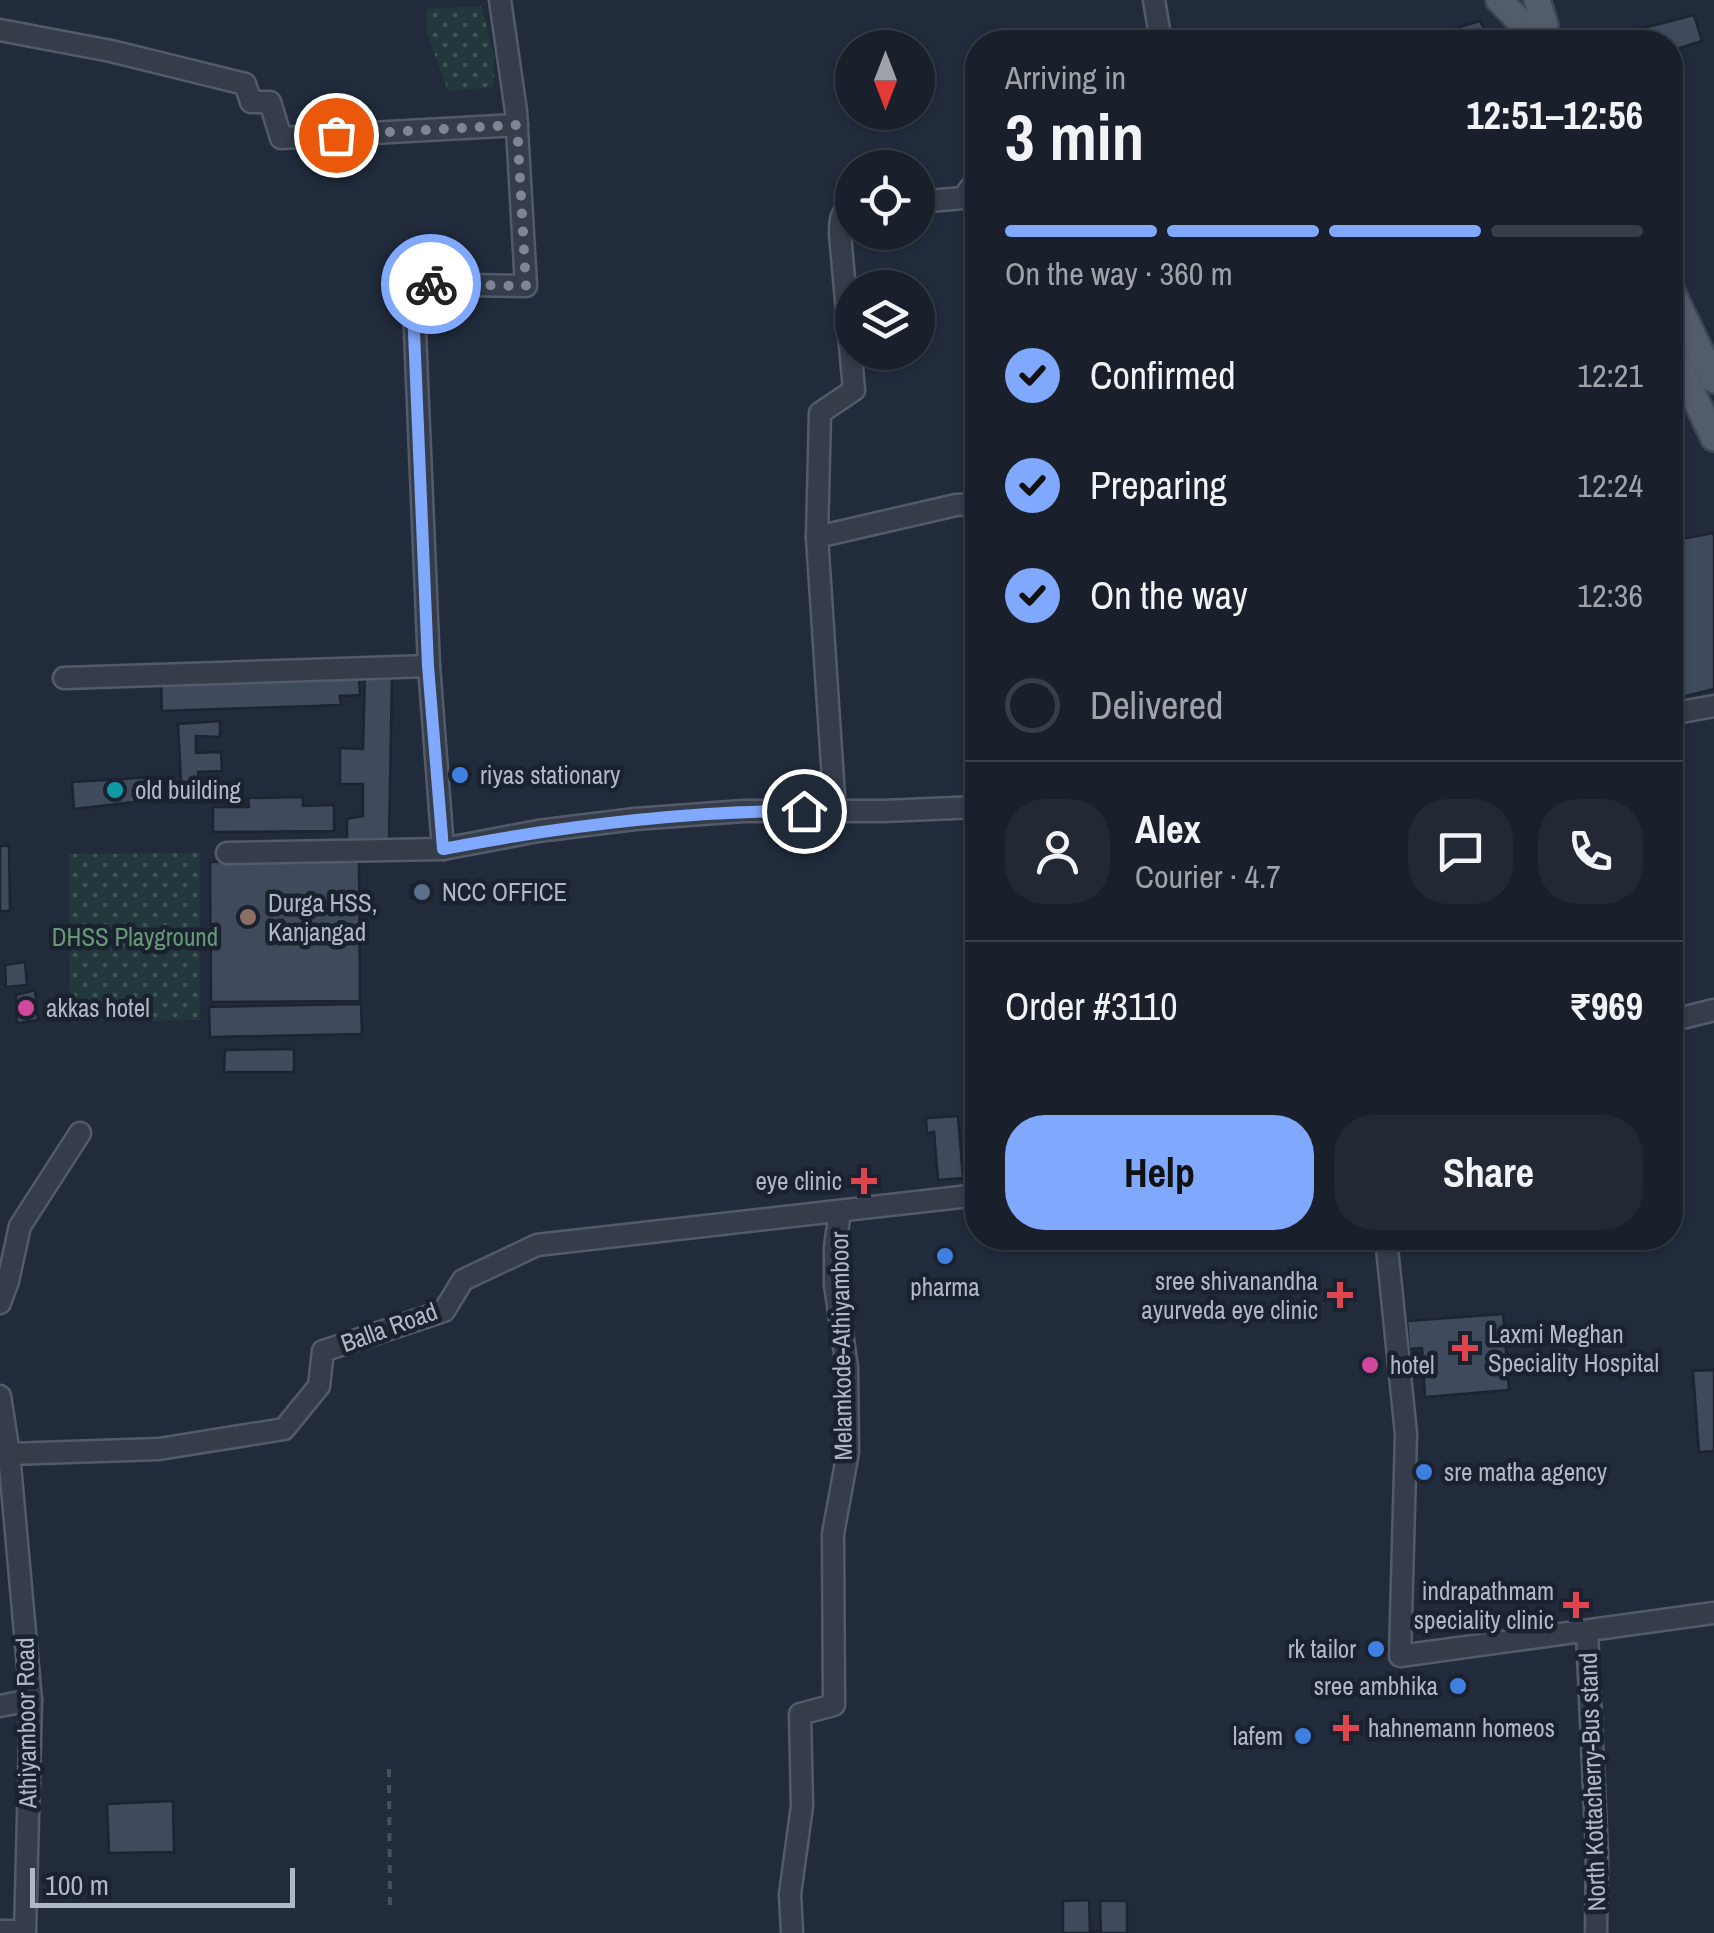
<!DOCTYPE html>
<meta charset="utf-8">
<style>
:root{--surface:#19202c;--page:#222834;--text:#f1f3f6;--muted:#9fa3a9;--line:#373e48;--accent:#80a8fc}
body{margin:0;font-family:"Archivo Narrow",sans-serif;background:var(--page);color:var(--text);height:100vh;display:flex;flex-direction:column;font-size:38px;white-space:nowrap}
*{box-sizing:border-box;margin:0}
p{font-size:32px;color:var(--muted)}
.icon{flex:none;width:55px;height:55px;fill:none;stroke:currentColor;stroke-width:2;stroke-linecap:round;stroke-linejoin:round}
.map{position:relative;flex:1;overflow:hidden}
.details{position:absolute;left:965px;top:30px;width:718px;height:1220px;display:flex;flex-direction:column;background:var(--surface);border-radius:40px;box-shadow:0 2px 8px #0004,0 0 0 2px var(--line)}
.details>*{flex:none}
.needle{width:65px;rotate:180deg}
.controls{position:absolute;left:835px;top:30px;display:grid;gap:20px}
.controls a{display:grid;place-items:center;width:100px;height:100px;border-radius:50%;background:var(--surface);box-shadow:0 2px 8px #0004,0 0 0 2px var(--line);font-size:50px}
.scale{position:absolute;left:30px;bottom:25px;width:265px;box-sizing:border-box;padding-left:10px;border:5px solid #b0b7c7;border-top:0;font-size:28px;line-height:35px;white-space:nowrap;color:#b0b7c7;-webkit-text-stroke:8px #1a2230;paint-order:stroke}
.pin{position:absolute;display:grid;place-items:center;width:85px;height:85px;color:#fff;margin:-42px;border:5px solid #fff;border-radius:50%;box-shadow:0 2px 10px #0007}
.courier{position:absolute;display:grid;place-items:center;width:100px;height:100px;margin:-50px;border:8px solid #80a8fc;border-radius:50%;background:#fff;color:#222;box-shadow:0 2px 12px #0007}
.head em{font-style:normal;font-weight:700}
.head div{display:flex;flex-direction:column-reverse}
.head{display:flex;align-items:center;justify-content:space-between;height:170px;padding:0 40px}
h1{font-size:65px;font-weight:700;line-height:75px}
.bar{display:grid;grid-template-columns:repeat(4,1fr);gap:15px 10px;align-content:center;height:120px;padding:0 40px}
.bar i{height:12px;border-radius:8px;background:var(--line)}
.bar .current{background:var(--accent)}
.bar p{grid-column:span 4}
.line{display:flex;align-items:center;gap:25px;padding:0 40px;border-top:2px solid var(--line)}
.line div{flex:1}
.round{display:grid;place-items:center;flex:none;width:105px;height:105px;border-radius:40px;background:var(--page)}
ol{padding:0 40px;list-style:none}
li{display:flex;align-items:center;gap:30px;height:110px}
li p{margin-inline-start:auto}
li .icon{padding:10px;border-radius:50%;background:var(--accent);color:#111;stroke-width:4}
li:last-child{color:var(--muted)}
li i{width:55px;height:55px;border:5px solid var(--line);border-radius:50%}
.button{display:flex;gap:20px;margin-top:auto;padding:20px 40px}
.button a{flex:1;height:115px;border-radius:40px;background:var(--accent);color:#111;font-size:40px;font-weight:700;line-height:115px;text-align:center}
.button a+a{background:var(--page);color:var(--text)}
.map>svg:first-child{display:block}
.grass{fill:url(#grass-dots)}
.building{fill:#404a5d;stroke:#1c2432;stroke-width:2.5}
.lines{fill:none;stroke-linecap:round;stroke-linejoin:round}
.minor-casing{stroke:#535a69;stroke-width:25}
.major-casing{stroke:#3e4654;stroke-width:30}
.path{stroke:#415559;stroke-width:4;stroke-dasharray:8 8;stroke-linecap:butt}
.minor{stroke:#353d4b;stroke-width:20}
.major{stroke:#525c6b;stroke-width:25}
.done{stroke:#7e8696;stroke-width:10;stroke-dasharray:0 18}
.route{stroke:#80a8fc;stroke-width:12}
.shop-dot{fill:#3f7fe0;stroke:#1a2230;stroke-width:4}
.culture-dot{fill:#0f9aa8;stroke:#1a2230;stroke-width:4}
.service-dot{fill:#5c6f8a;stroke:#1a2230;stroke-width:4}
.education-dot{fill:#8d6e63;stroke:#1a2230;stroke-width:4}
.hotel-dot{fill:#d1479c;stroke:#1a2230;stroke-width:4}
.health-dot{fill:#e0444e;stroke:#1a2230;stroke-width:4}
.labels{text-anchor:middle;dominant-baseline:central;stroke-width:9;stroke-linejoin:round;paint-order:stroke}
.poi-label{font-size:25px;fill:#b0b7c7;stroke:#1a2230;text-anchor:start}
.park-label{font-size:25px;fill:#669975;stroke:#1a2230}
.street-label{font-size:25px;fill:#b0b7c7;stroke:#1a2230}
</style>
<div class="map">
<svg width="1714" height="1933" viewBox="0 0 1714 1933">
<defs>
<pattern id="grass-dots" width="8" height="8" patternUnits="userSpaceOnUse" patternTransform="scale(2.5)"><rect width="8" height="8" fill="#23383c"/><path d="M2 2h.1M6 6h.1" fill="none" stroke="#405357" stroke-width="1.8" stroke-linecap="round"/></pattern>
</defs>
<rect width="100%" height="100%" fill="#212b3b"/>
<g class="grass">
<polygon points="482,6 494,58 494,87 448,91 427,33 427,9"/>
<polygon points="200,853 200,1020 70,1022 69,854"/>
</g>
<g class="building">
<polygon points="1694,15 1702,41 1670,51 1670,42 1602,42 1600,39"/>
<polygon points="1480,21 1490,42 1450,42 1442,32"/>
<polygon points="978,508 978,581 975,581 974,509"/>
<polygon points="1714,533 1714,689 1670,700 1670,541"/>
<polygon points="365,674 392,675 389,840 347,840 347,819 363,816 363,784 340,784 340,748 363,749"/>
<polygon points="359,676 360,695 340,696 341,705 162,711 161,682"/>
<polygon points="220,721 220,737 196,736 196,753 221,752 222,771 198,772 199,784 221,783 222,798 182,800 178,724"/>
<polygon points="155,777 159,799 74,809 72,782"/>
<polygon points="303,797 303,806 334,805 334,831 213,832 213,807 249,807 248,798"/>
<polygon points="0,846 9,846 10,911 0,911"/>
<polygon points="359,860 360,1001 211,1002 210,862"/>
<polygon points="430,885 430,898 410,898 410,886"/>
<polygon points="25,962 27,985 6,987 5,965"/>
<polygon points="35,990 38,1020 17,1023 16,995"/>
<polygon points="361,1004 362,1034 210,1037 209,1007"/>
<polygon points="294,1049 294,1072 224,1072 225,1050"/>
<polygon points="958,1116 963,1178 938,1180 934,1132 927,1133 926,1118"/>
<polygon points="1503,1314 1509,1390 1425,1397 1422,1348 1409,1349 1407,1321"/>
<polygon points="1714,1370 1714,1451 1699,1452 1693,1371"/>
<polygon points="1714,1370 1714,1451 1699,1452 1693,1371"/>
<polygon points="173,1801 174,1852 109,1853 107,1804"/>
<polygon points="1089,1900 1090,1931 1101,1931 1100,1901 1127,1901 1127,1933 1063,1933 1063,1901"/>
</g>
<g class="lines">
<g class="minor-casing">
<g id="minor">
<polyline points="1154,0 1161,42"/>
<polyline points="0,30 111,51 245,84 251,102 270,102 281,138 517,125"/>
<polyline points="918,202 963,198 978,178"/>
<polyline points="817,537 956,505 978,504"/>
<polyline points="64,678 429,666"/>
<polyline points="1670,714 1714,706"/>
<path d="M 835,811 L 817,537 L 820,413 L 854,390 L 840,234 C 840,221 840,212 852,207"/>
<polyline points="443,849 429,666 413,284 526,286 516,111 500,0"/>
<polyline points="227,853 443,849 538,831 635,819 743,811 884,811 978,807"/>
<polyline points="1670,1021 1714,1010"/>
<polyline points="1386,1238 1406,1434 1400,1656 1714,1613"/>
<polyline points="0,1303 8,1281 20,1226 80,1133"/>
<polyline points="0,1396 9,1454 31,1700 25,1933"/>
<polyline points="9,1454 159,1449 284,1429 319,1386 323,1351 444,1311 463,1280 537,1245 978,1195"/>
<polyline points="1587,1632 1597,1854 1596,1933"/>
<polyline points="0,1706 31,1700"/>
<polyline points="0,1931 25,1931"/>
<polyline points="792,1933 790,1894 802,1806 800,1714 834,1705 833,1534 848,1452 847,1367 835,1285 835,1247 840,1211"/>
</g>
</g>
<g class="major-casing">
<g id="major">
<polyline points="1499,0 1541,42"/>
<polyline points="1533,33 1545,25 1537,0"/>
<polyline points="1670,288 1714,380"/>
<polyline points="1670,346 1714,438"/>
</g>
</g>
<polyline class="path" points="389,1769 390,1909"/>
<use href="#minor" class="minor"/>
<use href="#major" class="major"/>
</g>
<g class="lines">
<polyline class="done" points="336,135 517,125 526,286 431,284"/>
<path class="route" d="M 431,284 L 412,284 L 428,666 L 443,849 C 563,826 682,811 804,811"/>
</g>
<g class="shop-dot">
<circle cx="460" cy="775" r="10"/>
<circle cx="945" cy="1256" r="10"/>
<circle cx="1424" cy="1472" r="10"/>
<circle cx="1376" cy="1649" r="10"/>
<circle cx="1458" cy="1686" r="10"/>
<circle cx="1303" cy="1736" r="10"/>
</g>
<circle class="culture-dot" cx="115" cy="790" r="10"/>
<circle class="service-dot" cx="422" cy="892" r="10"/>
<circle class="education-dot" cx="248" cy="917" r="10"/>
<g class="hotel-dot">
<circle cx="26" cy="1008" r="10"/>
<circle cx="1370" cy="1365" r="10"/>
</g>
<g class="health-dot">
<path d="M859 1166h10v10h10v10h-10v10h-10v-10h-10v-10h10z"/>
<path d="M1335 1280h10v10h10v10h-10v10h-10v-10h-10v-10h10z"/>
<path d="M1460 1333h10v10h10v10h-10v10h-10v-10h-10v-10h10z"/>
<path d="M1571 1590h10v10h10v10h-10v10h-10v-10h-10v-10h10z"/>
<path d="M1341 1713h10v10h10v10h-10v10h-10v-10h-10v-10h10z"/>
</g>
<g class="labels">
<g class="poi-label">
<text x="480" y="775">riyas stationary</text>
<text x="135" y="790">old building</text>
<text x="442" y="892">NCC OFFICE</text>
<text x="268" y="903">Durga HSS,<tspan x="268" dy="29">Kanjangad</tspan></text>
<text x="46" y="1008">akkas hotel</text>
<text x="842" y="1181" text-anchor="end">eye clinic</text>
<text x="1318" y="1281" text-anchor="end">sree shivanandha<tspan x="1318" dy="29">ayurveda eye clinic</tspan></text>
<text x="945" y="1287" text-anchor="middle">pharma</text>
<text x="1488" y="1334">Laxmi Meghan<tspan x="1488" dy="29">Speciality Hospital</tspan></text>
<text x="1390" y="1365">hotel</text>
<text x="1444" y="1472">sre matha agency</text>
<text x="1554" y="1591" text-anchor="end">indrapathmam<tspan x="1554" dy="29">speciality clinic</tspan></text>
<text x="1356" y="1649" text-anchor="end">rk tailor</text>
<text x="1438" y="1686" text-anchor="end">sree ambhika</text>
<text x="1368" y="1728">hahnemann homeos</text>
<text x="1283" y="1736" text-anchor="end">lafem</text>
</g>
<g class="park-label">
<text x="135" y="937">DHSS Playground</text>
</g>
<g class="street-label">
<text transform="translate(389 1327) rotate(-20)">Balla Road</text>
<text transform="translate(841 1346) rotate(-91)">Melamkode-Athiyamboor</text>
<text transform="translate(26 1723) rotate(-91)">Athiyamboor Road</text>
<text transform="translate(1592 1782) rotate(-92)">North Kottacherry-Bus stand</text>
</g>
</g>
</svg>
<div class="controls">
<a><svg class="needle" viewBox="-14 -14 28 28"><path d="M0-13l5 13h-10z" fill="#e53935"/><path d="M0 13l5-13h-10z" fill="#9fa3a9"/></svg></a>
<a><svg class="icon" aria-label="locate" viewBox="0 0 24 24"><circle cx="12" cy="12" r="6"/><path d="M12 2v4M12 18v4M2 12h4M18 12h4"/></svg></a>
<a><svg class="icon" aria-label="layers" viewBox="0 0 24 24"><path d="M12 4l9 5-9 5-9-5zM3 14l9 5 9-5"/></svg></a>
</div>
<div class="scale">100 m</div>
<div class="pin" style="left:336px;top:135px;background:#ea580c"><svg class="icon" aria-label="bag" viewBox="0 0 24 24"><path d="M5 8h14l-1 12H6zM9 8a3 3 0 0 1 6 0"/></svg></div>
<div class="pin" style="left:804px;top:811px;background:#1f2937"><svg class="icon" aria-label="home" viewBox="0 0 24 24"><path d="M3 11l9-7 9 7M6 9v11h12V9"/></svg></div>
<div class="courier" style="left:431px;top:284px"><svg class="icon" aria-label="bike" viewBox="0 0 24 24"><circle cx="6" cy="16" r="4"/><circle cx="18" cy="16" r="4"/><path d="M6 16l4-8h5l3 8M10 8l3 8H6M13 5h3"/></svg></div>
<section class="details">
<div class="head"><div><h1>3 min</h1><p>Arriving in</p></div><em>12:51–12:56</em></div>
<div class="bar"><i class="current"></i><i class="current"></i><i class="current"></i><i></i><p>On the way · 360 m</p></div>
<ol>
<li><svg class="icon" aria-label="check" viewBox="0 0 24 24"><path d="M5 12l5 5 9-10"/></svg>Confirmed<p>12:21</p></li>
<li><svg class="icon" aria-label="check" viewBox="0 0 24 24"><path d="M5 12l5 5 9-10"/></svg>Preparing<p>12:24</p></li>
<li><svg class="icon" aria-label="check" viewBox="0 0 24 24"><path d="M5 12l5 5 9-10"/></svg>On the way<p>12:36</p></li>
<li><i></i>Delivered</li>
</ol>
<div class="line" style="height:180px"><a class="round"><svg class="icon" aria-label="person" viewBox="0 0 24 24"><circle cx="12" cy="8" r="4"/><path d="M4 21q1-7 8-7t8 7"/></svg></a><div><b>Alex</b><p>Courier · 4.7</p></div><a class="round"><svg class="icon" aria-label="chat" viewBox="0 0 24 24"><path d="M4 5h16v11H9l-5 4z"/></svg></a><a class="round"><svg class="icon" aria-label="phone" viewBox="0 0 24 24"><path d="M5 4h4l2 5-3 2q2 4 5 5l2-3 5 2v4C11 20 4 13 5 4z"/></svg></a></div>
<div class="line" style="height:130px"><div>Order #3110</div><b>₹969</b></div>
<div class="button"><a>Help</a><a>Share</a></div>
</section>
</div>
